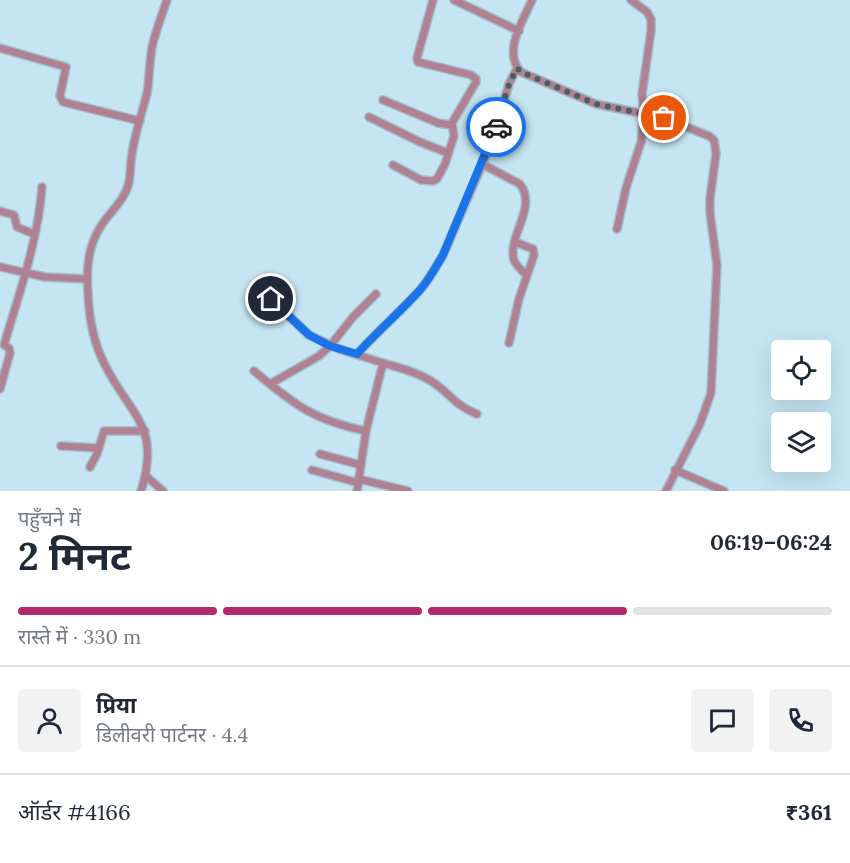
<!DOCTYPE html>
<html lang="hi">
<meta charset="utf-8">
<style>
:root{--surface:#fff;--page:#f2f2f3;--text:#1f2937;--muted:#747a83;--line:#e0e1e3;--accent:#b22a6d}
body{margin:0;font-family:Lora,"Noto Sans Devanagari",serif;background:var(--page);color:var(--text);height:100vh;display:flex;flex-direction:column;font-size:22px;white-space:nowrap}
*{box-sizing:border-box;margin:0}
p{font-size:20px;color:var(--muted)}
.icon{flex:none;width:33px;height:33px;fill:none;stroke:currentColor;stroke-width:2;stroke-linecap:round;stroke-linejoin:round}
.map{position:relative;height:491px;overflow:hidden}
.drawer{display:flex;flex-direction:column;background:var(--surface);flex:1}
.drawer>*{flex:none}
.buttons{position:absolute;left:771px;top:340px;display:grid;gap:12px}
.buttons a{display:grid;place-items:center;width:60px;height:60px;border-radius:6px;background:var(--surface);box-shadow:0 6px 24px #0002;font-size:30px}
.pin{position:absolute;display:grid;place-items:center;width:51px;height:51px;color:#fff;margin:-26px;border:3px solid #fff;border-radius:50%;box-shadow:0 2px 6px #0007}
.courier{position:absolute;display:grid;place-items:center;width:60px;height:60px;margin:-30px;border:4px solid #1a73e8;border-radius:50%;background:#fff;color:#222;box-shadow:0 2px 8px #0007}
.summary em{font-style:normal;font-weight:700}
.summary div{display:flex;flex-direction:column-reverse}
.summary{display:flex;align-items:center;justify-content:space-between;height:102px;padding:0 18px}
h1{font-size:39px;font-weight:700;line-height:45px}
.bar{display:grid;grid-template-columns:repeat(4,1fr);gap:9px 6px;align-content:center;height:72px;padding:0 18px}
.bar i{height:8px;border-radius:4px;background:var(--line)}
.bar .current{background:var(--accent)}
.bar p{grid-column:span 4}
.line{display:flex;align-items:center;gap:15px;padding:0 18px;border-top:2px solid var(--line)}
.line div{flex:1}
.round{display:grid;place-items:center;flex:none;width:63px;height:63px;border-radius:6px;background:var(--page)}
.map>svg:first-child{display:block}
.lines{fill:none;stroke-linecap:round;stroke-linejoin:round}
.minor-casing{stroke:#a3bfcb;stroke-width:10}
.minor{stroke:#af8192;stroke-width:7}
.done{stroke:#4b5d65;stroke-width:6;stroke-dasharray:0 10.8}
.route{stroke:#1a73e8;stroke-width:8}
</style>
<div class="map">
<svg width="850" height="491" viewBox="0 0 850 491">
<rect width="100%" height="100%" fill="#c5e5f2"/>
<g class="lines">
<g class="minor-casing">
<g id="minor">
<polyline points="454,0 519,31"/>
<path d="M 532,0 C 523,21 502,52 521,72 L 596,104 L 664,118 L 709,136 L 714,140 L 716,154 L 710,198 L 710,213 L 717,265 L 711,393 L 700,424 L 666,491"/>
<polyline points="0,48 66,67 60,96 63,102 140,121"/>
<polyline points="383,100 438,123 451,125"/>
<polyline points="369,117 420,142 448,153"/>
<path d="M 482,164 L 520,184 C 538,208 507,236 514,260 C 516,266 523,271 526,275"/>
<polyline points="393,165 421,180 433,181 437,179 445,164 454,136 452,123 476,82 476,79 471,75 418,62 417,58 433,0"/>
<polyline points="0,211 14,215 17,227 34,234"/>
<polyline points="617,229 626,188 641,142 644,114 642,94 651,31 651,19 647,12 631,0"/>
<polyline points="0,267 45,277 87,279"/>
<polyline points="271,299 309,335 339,349 383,363 366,431 357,491"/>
<polyline points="509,343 519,299 534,255 533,249 515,242"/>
<path d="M 357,354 C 377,332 400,312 420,290 C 429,280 436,267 443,255 L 491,144 L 509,84 L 517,68"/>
<path d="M 383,363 C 400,368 417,372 431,381 C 450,393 454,405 477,414"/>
<path d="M 254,371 C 295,405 313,420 366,431"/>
<polyline points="270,384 319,356 330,346 353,317 376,294"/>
<path d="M 0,389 L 10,353 L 9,348 L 4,345 C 19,294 38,241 42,187"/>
<polyline points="61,446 99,448"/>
<polyline points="320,454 361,465"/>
<polyline points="90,467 97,454 104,431 145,431"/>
<polyline points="312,470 359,483"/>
<polyline points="675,470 724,491"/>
<polyline points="146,476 163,491"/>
<polyline points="359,479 408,491"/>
<path d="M 141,491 C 161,427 132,417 106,367 C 94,345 89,318 88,293 C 86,268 88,244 103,223 C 112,210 126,198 129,182 C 131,173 130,163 132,154 C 135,133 142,113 147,93 C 150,76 149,59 153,43 C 157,28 162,14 167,0"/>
</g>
</g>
<use href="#minor" class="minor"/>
</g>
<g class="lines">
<polyline class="done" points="496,127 509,84 517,68 521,72 596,104 664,118"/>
<path class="route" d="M 271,299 L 309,335 L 330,346 L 357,354 C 377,332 400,312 420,290 C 429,280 436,267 443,255 L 496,127"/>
</g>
</svg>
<div class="buttons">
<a><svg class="icon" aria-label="locate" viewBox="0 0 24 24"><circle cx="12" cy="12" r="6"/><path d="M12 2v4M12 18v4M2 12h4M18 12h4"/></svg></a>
<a><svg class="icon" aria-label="layers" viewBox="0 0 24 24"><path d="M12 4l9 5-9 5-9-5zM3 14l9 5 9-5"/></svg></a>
</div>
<div class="pin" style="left:664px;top:118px;background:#ea580c"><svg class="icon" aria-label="bag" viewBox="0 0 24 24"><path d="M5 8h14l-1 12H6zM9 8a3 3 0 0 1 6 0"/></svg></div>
<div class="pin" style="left:271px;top:299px;background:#1f2937"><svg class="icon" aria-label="home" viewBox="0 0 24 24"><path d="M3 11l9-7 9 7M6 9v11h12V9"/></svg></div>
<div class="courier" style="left:496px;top:127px"><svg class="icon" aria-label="car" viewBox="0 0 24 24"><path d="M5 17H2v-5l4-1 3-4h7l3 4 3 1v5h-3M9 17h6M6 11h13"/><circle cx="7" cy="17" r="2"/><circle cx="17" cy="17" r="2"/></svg></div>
</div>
<section class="drawer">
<div class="summary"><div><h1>2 मिनट</h1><p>पहुँचने में</p></div><em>06:19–06:24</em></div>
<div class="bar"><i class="current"></i><i class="current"></i><i class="current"></i><i></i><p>रास्ते में · 330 m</p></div>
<div class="line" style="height:108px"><a class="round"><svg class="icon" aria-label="person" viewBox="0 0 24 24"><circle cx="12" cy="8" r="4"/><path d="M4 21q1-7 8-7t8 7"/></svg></a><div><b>प्रिया</b><p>डिलीवरी पार्टनर · 4.4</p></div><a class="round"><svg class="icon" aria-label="chat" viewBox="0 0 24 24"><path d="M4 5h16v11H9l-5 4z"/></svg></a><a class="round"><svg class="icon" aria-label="phone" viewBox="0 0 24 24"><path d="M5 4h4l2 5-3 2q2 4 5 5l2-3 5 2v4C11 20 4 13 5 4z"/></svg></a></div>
<div class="line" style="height:78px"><div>ऑर्डर #4166</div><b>₹361</b></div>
</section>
